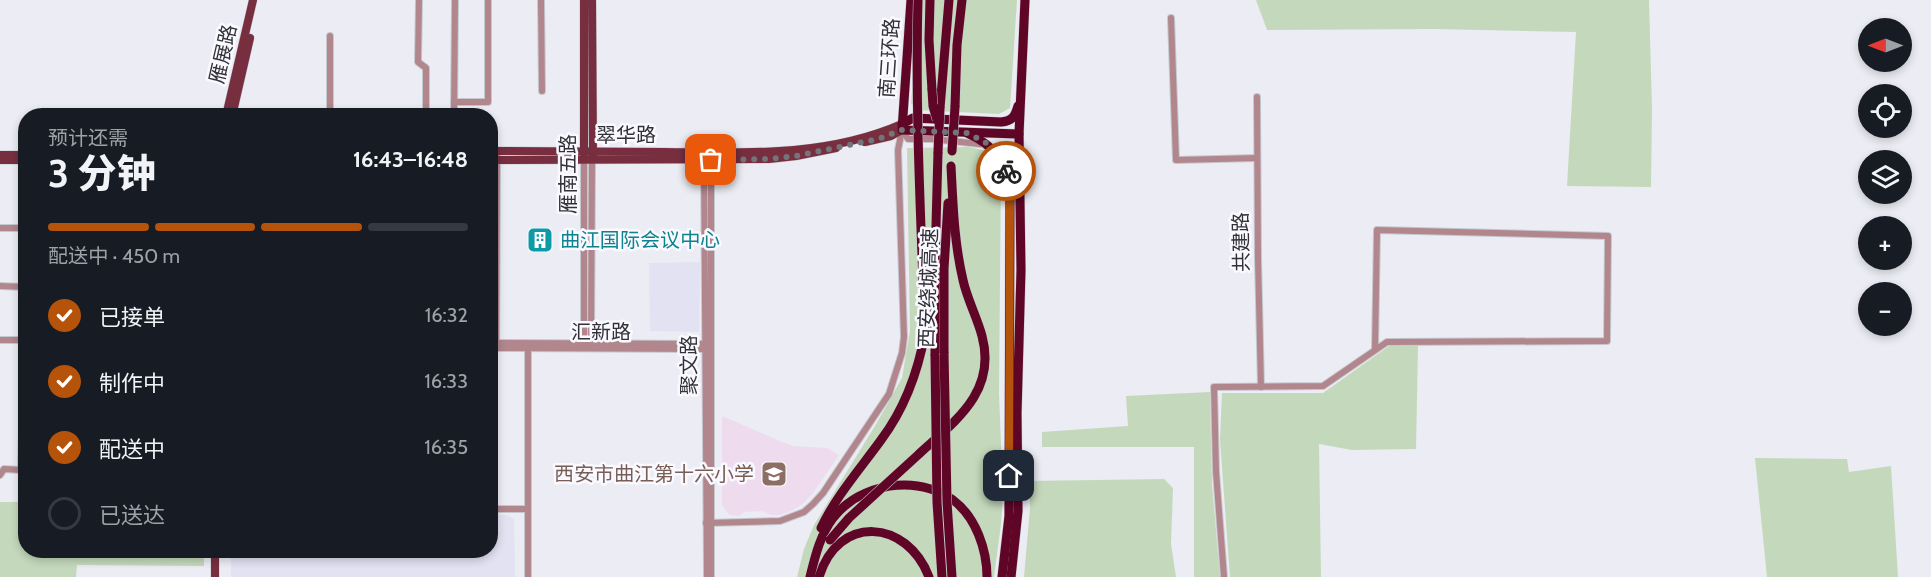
<!DOCTYPE html>
<html lang="zh">
<meta charset="utf-8">
<style>
:root{--surface:#171b24;--page:#20242c;--text:#f1f3f6;--muted:#9ea1a6;--line:#363941;--accent:#b45309}
body{margin:0;font-family:Cabin,"Noto Sans SC",sans-serif;background:var(--page);color:var(--text);height:100vh;display:flex;flex-direction:column;font-size:22px;white-space:nowrap}
*{box-sizing:border-box;margin:0}
p{font-size:20px;color:var(--muted)}
.icon{flex:none;width:33px;height:33px;fill:none;stroke:currentColor;stroke-width:2;stroke-linecap:round;stroke-linejoin:round}
.map{position:relative;flex:1;overflow:hidden}
.side{position:absolute;left:18px;top:108px;width:480px;height:450px;display:flex;flex-direction:column;background:var(--surface);border-radius:24px;box-shadow:0 3px 9px #0003}
.side>*{flex:none}
.needle{width:39px;rotate:270deg}
.controls{position:absolute;left:1858px;top:18px;display:grid;gap:12px}
.controls a{display:grid;place-items:center;width:54px;height:54px;border-radius:50%;background:var(--surface);box-shadow:0 3px 9px #0003;font-size:30px}
.pin{position:absolute;display:grid;place-items:center;width:51px;height:51px;color:#fff;margin:-26px;border-radius:12px;box-shadow:0 3px 9px #0006}
.courier{position:absolute;display:grid;place-items:center;width:60px;height:60px;margin:-30px;border:4px solid #b45309;border-radius:50%;background:#fff;color:#222;box-shadow:0 2px 8px #0007}
.head em{font-style:normal;font-weight:800}
.head div{display:flex;flex-direction:column-reverse}
.head{display:flex;align-items:center;justify-content:space-between;height:102px;padding:0 30px}
h1{font-size:39px;font-weight:800;line-height:45px}
.bar{display:grid;grid-template-columns:repeat(4,1fr);gap:9px 6px;align-content:center;height:72px;padding:0 30px}
.bar i{height:8px;border-radius:4px;background:var(--line)}
.bar .on{background:var(--accent)}
.bar p{grid-column:span 4}
ol{padding:0 30px;list-style:none}
li{display:flex;align-items:center;gap:18px;height:66px}
li p{margin-inline-start:auto}
li .icon{padding:6px;border-radius:50%;background:var(--accent);color:#fff;stroke-width:4}
li:last-child{color:var(--muted)}
li i{width:33px;height:33px;border:3px solid var(--line);border-radius:50%}
.map>svg:first-child{display:block}
.built{fill:#e2e2f2}
.education{fill:#eedcee}
.green{fill:#c4d9bb}
.lines{fill:none;stroke-linecap:round;stroke-linejoin:round}
.minor-casing{stroke:#c7c7ce;stroke-width:8}
.major-casing{stroke:#c7c7ce;stroke-width:9}
.highway-casing{stroke:#c7c7ce;stroke-width:10}
.minor{stroke:#b1868d;stroke-width:6}
.major{stroke:#772f40;stroke-width:8}
.highway{stroke:#5f0627;stroke-width:9}
.highway-bridge-casing{stroke:#c7c7ce;stroke-width:10;stroke-linecap:butt}
.highway-bridge{stroke:#5f0627;stroke-width:9}
.done{stroke:#747479;stroke-width:6;stroke-dasharray:0 10.8}
.route{stroke:#b45309;stroke-width:8}
.labels{text-anchor:middle;dominant-baseline:central;stroke-width:5;stroke-linejoin:round;paint-order:stroke}
.street-label{font-size:20px;fill:#333337;stroke:#f9f9ff}
.culture-label{font-size:20px;fill:#0d838f;stroke:#f9f9ff;text-anchor:start}
.education-label{font-size:20px;fill:#785e54;stroke:#f9f9ff;text-anchor:end}
</style>
<div class="map">
<svg width="1931" height="577" viewBox="0 0 1931 577">
<rect width="100%" height="100%" fill="#ececf4"/>
<g class="built">
<polygon points="700,262 699,332 650,331 649,263"/>
<polygon points="491,515 507,515 514,519 515,577 231,577 231,551 490,550"/>
</g>
<polygon class="education" points="722,416 792,446 827,448 839,455 813,493 804,503 793,510 780,515 771,515 762,511 744,512 739,516 730,515 722,506"/>
<g class="green">
<polygon points="920,0 1017,0 1010,108 999,114 917,110 911,103"/>
<polygon points="1256,0 1649,0 1652,109 1651,187 1567,186 1576,32 1434,29 1267,30"/>
<polygon points="969,147 986,151 1001,168 999,394 1003,496 1001,524 994,577 797,577 804,549 814,525 875,426 902,378 910,331 907,148"/>
<polygon points="1389,346 1418,346 1416,449 1352,450 1319,444 1321,577 1230,577 1220,440 1222,393 1323,393"/>
<polygon points="1210,392 1212,484 1220,577 1194,577 1194,447 1042,447 1042,432 1128,426 1126,396"/>
<polygon points="1755,458 1847,459 1849,472 1891,466 1898,577 1767,577"/>
<polygon points="1164,479 1173,488 1171,544 1176,577 1024,577 1030,508 1029,481"/>
<polygon points="0,502 25,502 26,550 204,551 204,566 77,565 76,577 0,577"/>
</g>
<g class="lines">
<g class="minor-casing">
<g id="minor">
<polyline points="419,0 418,62 426,68 426,107"/>
<polyline points="541,0 542,91"/>
<polyline points="1171,18 1176,160 1257,158"/>
<polyline points="1257,97 1258,258 1261,387"/>
<polyline points="454,102 488,102 488,0"/>
<polyline points="330,116 330,36"/>
<polyline points="454,116 455,0"/>
<polyline points="903,131 908,139 932,139 980,144"/>
<polyline points="704,156 707,577"/>
<polyline points="0,228 26,228"/>
<polyline points="0,286 26,287"/>
<polyline points="0,340 26,340"/>
<polyline points="498,343 707,344"/>
<polyline points="591,345 592,161"/>
<polyline points="584,346 584,161"/>
<polyline points="496,347 497,151"/>
<polyline points="490,348 709,349"/>
<polyline points="0,475 4,469 21,470 22,433"/>
<polyline points="490,509 528,509"/>
<polyline points="706,523 780,521 804,512 813,504 823,493 889,394 902,353 904,337 898,150 902,130"/>
<polyline points="528,577 528,348"/>
<polyline points="711,577 711,155"/>
<polyline points="1224,577 1216,472 1214,387 1323,386 1387,342 1607,341 1608,236 1377,230 1375,350"/>
</g>
</g>
<g class="major-casing">
<g id="major">
<polyline points="584,0 584,154"/>
<polyline points="592,0 593,156"/>
<polyline points="226,116 253,0"/>
<polyline points="232,116 250,38"/>
<polyline points="865,142 891,136 902,130"/>
<path d="M 490,151 C 548,151 606,152 664,152 C 745,153 827,157 902,124"/>
<polyline points="0,155 26,155"/>
<polyline points="0,160 26,160"/>
<polyline points="490,160 769,159 796,156 836,148"/>
<polyline points="215,577 215,550"/>
</g>
</g>
<g class="highway-casing">
<g id="highway">
<polyline points="911,0 902,130 1019,134"/>
<polyline points="930,0 929,40 932,90"/>
<polyline points="955,107 957,45 962,0"/>
<polyline points="940,108 949,0"/>
<path d="M 902,124 L 913,118 L 1001,122 C 1012,121 1015,117 1018,106"/>
<path d="M 967,133 C 995,146 1005,160 1010,190 L 1009,516 L 1002,577"/>
<polyline points="944,353 944,269 948,203"/>
<polyline points="935,356 935,263 938,152"/>
<path d="M 919,454 C 955,421 997,392 982,336 C 977,317 967,299 963,280 C 954,242 953,204 951,166"/>
<path d="M 821,528 C 836,496 860,469 881,440 C 905,408 918,372 925,333"/>
<path d="M 810,577 C 815,557 820,535 833,518 C 861,483 915,474 953,500 C 976,517 987,550 987,577"/>
<path d="M 819,577 C 838,514 907,519 929,577"/>
<polyline points="1011,577 1018,511 1017,413 1021,270 1019,134 1025,0"/>
</g>
</g>
<use href="#minor" class="minor"/>
<use href="#major" class="major"/>
<use href="#highway" class="highway"/>
<g class="highway-bridge-casing">
<g id="highway-bridge">
<path d="M 918,0 C 915,111 921,222 925,333"/>
<polyline points="932,90 933,106 937,120"/>
<polyline points="952,151 955,107"/>
<polyline points="938,152 940,108"/>
<polyline points="944,353 947,502 952,577"/>
<polyline points="935,356 937,502 942,577"/>
<polyline points="830,540 849,518 919,454"/>
</g>
</g>
<use href="#highway-bridge" class="highway-bridge"/>
</g>
<g class="lines">
<polyline class="done" points="711,160 769,159 796,156 878,139 902,130 967,133 985,142 993,150 1006,171"/>
<polyline class="route" points="1006,171 1010,190 1009,476"/>
</g>
<defs>
<g id="building-square" transform="scale(1.35)"><rect x="-9" y="-9" width="18" height="18" rx="4" fill="#0f9aa8" stroke="#f9f9ff"/><path d="M-4-6H4V6H1V3H-1V6H-4ZM-2.5-4.3h1.7v1.8h-1.7ZM.8-4.3h1.7v1.8H.8ZM-2.5-1h1.7V.8h-1.7ZM.8-1h1.7V.8H.8Z" fill="#fff"/></g>
<g id="school-square" transform="scale(1.35)"><rect x="-9" y="-9" width="18" height="18" rx="4" fill="#8d6e63" stroke="#f9f9ff"/><path d="M0-5L7-2L0 1L-7-2ZM-4 1L0 2.5L4 1V4Q0 6-4 4Z" fill="#fff"/></g>
</defs>
<g fill-rule="evenodd">
<use href="#building-square" x="540" y="240"/>
<use href="#school-square" x="774" y="474"/>
</g>
<g class="labels">
<g class="street-label">
<text transform="translate(223 54) rotate(-77)">雁展路</text>
<text transform="translate(889 58) rotate(-86)">南三环路</text>
<text x="626" y="135">翠华路</text>
<text transform="translate(568 174) rotate(-90)">雁南五路</text>
<text transform="translate(1241 242) rotate(-91)">共建路</text>
<text transform="translate(928 288) rotate(-88)">西安绕城高速</text>
<text x="601" y="332">汇新路</text>
<text transform="translate(689 365) rotate(-90)">聚文路</text>
</g>
<g class="culture-label">
<text x="560" y="240">曲江国际会议中心</text>
</g>
<g class="education-label">
<text x="754" y="474">西安市曲江第十六小学</text>
</g>
</g>
</svg>
<div class="controls">
<a><svg class="needle" viewBox="-14 -14 28 28"><path d="M0-13l5 13h-10z" fill="#e53935"/><path d="M0 13l5-13h-10z" fill="#9ea1a6"/></svg></a>
<a><svg class="icon" aria-label="locate" viewBox="0 0 24 24"><circle cx="12" cy="12" r="6"/><path d="M12 2v4M12 18v4M2 12h4M18 12h4"/></svg></a>
<a><svg class="icon" aria-label="layers" viewBox="0 0 24 24"><path d="M12 4l9 5-9 5-9-5zM3 14l9 5 9-5"/></svg></a>
<a>+</a>
<a>−</a>
</div>
<div class="pin" style="left:711px;top:160px;background:#ea580c"><svg class="icon" aria-label="bag" viewBox="0 0 24 24"><path d="M5 8h14l-1 12H6zM9 8a3 3 0 0 1 6 0"/></svg></div>
<div class="pin" style="left:1009px;top:476px;background:#1f2937"><svg class="icon" aria-label="home" viewBox="0 0 24 24"><path d="M3 11l9-7 9 7M6 9v11h12V9"/></svg></div>
<div class="courier" style="left:1006px;top:171px"><svg class="icon" aria-label="bike" viewBox="0 0 24 24"><circle cx="6" cy="16" r="4"/><circle cx="18" cy="16" r="4"/><path d="M6 16l4-8h5l3 8M10 8l3 8H6M13 5h3"/></svg></div>
<section class="side">
<div class="head"><div><h1>3 分钟</h1><p>预计还需</p></div><em>16:43–16:48</em></div>
<div class="bar"><i class="on"></i><i class="on"></i><i class="on"></i><i></i><p>配送中 · 450 m</p></div>
<ol>
<li><svg class="icon" aria-label="check" viewBox="0 0 24 24"><path d="M5 12l5 5 9-10"/></svg>已接单<p>16:32</p></li>
<li><svg class="icon" aria-label="check" viewBox="0 0 24 24"><path d="M5 12l5 5 9-10"/></svg>制作中<p>16:33</p></li>
<li><svg class="icon" aria-label="check" viewBox="0 0 24 24"><path d="M5 12l5 5 9-10"/></svg>配送中<p>16:35</p></li>
<li><i></i>已送达</li>
</ol>
</section>
</div>
